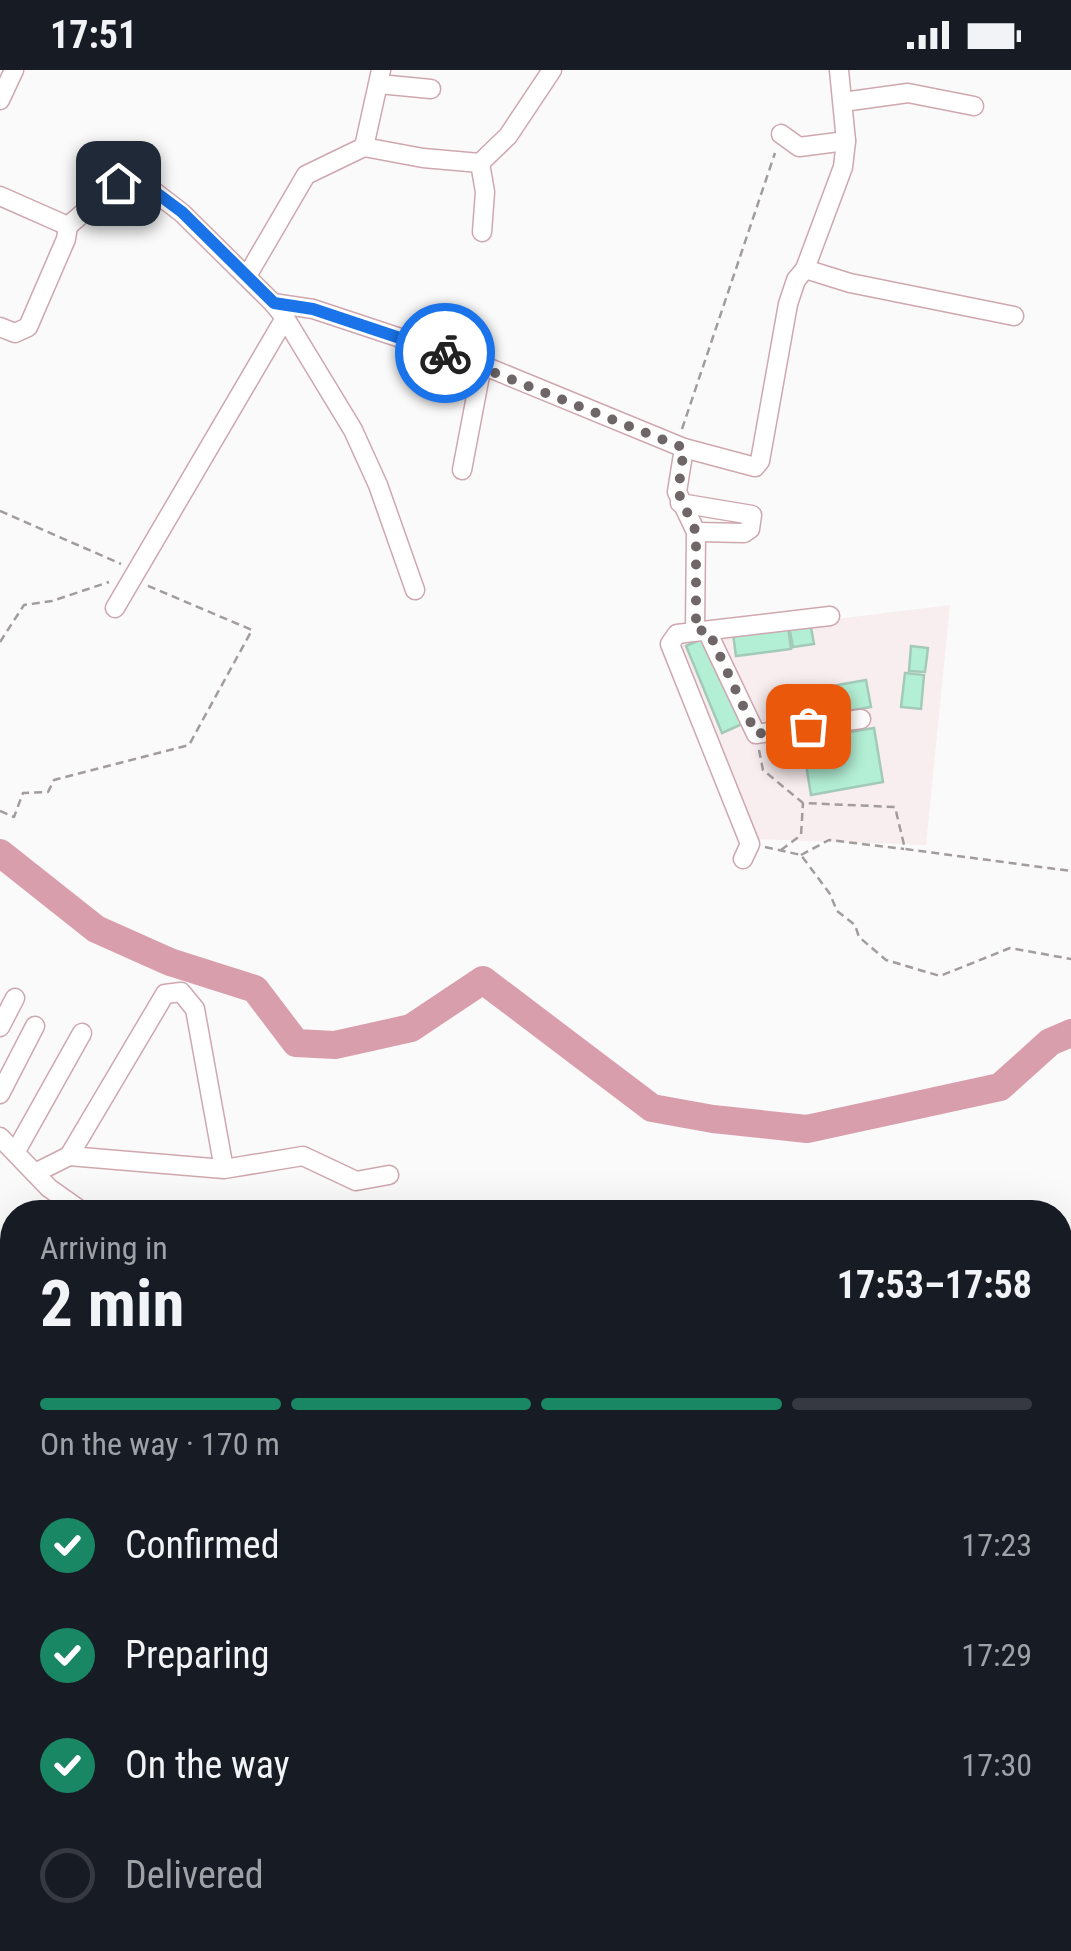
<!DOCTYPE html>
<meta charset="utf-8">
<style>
:root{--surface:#171b24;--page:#20242c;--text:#f1f3f6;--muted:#9ea1a6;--line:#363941;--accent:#198664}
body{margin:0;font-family:"Roboto Condensed",sans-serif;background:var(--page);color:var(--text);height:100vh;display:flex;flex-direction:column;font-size:38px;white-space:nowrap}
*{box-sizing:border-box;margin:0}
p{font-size:32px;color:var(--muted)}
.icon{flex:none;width:55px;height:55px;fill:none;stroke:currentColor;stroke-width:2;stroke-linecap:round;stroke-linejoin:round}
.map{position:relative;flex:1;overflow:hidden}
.panel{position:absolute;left:0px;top:1130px;width:1072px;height:752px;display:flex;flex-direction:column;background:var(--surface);border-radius:40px 40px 0 0;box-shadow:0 10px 40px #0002}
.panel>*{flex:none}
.pin{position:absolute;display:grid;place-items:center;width:85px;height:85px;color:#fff;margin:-42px;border-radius:20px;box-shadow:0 5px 15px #0006}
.courier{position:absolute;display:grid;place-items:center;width:100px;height:100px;margin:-50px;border:8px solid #1a73e8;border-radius:50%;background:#fff;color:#222;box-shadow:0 2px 12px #0007}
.headline em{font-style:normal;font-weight:700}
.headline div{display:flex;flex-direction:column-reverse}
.headline{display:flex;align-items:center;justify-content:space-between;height:170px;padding:0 40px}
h1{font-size:65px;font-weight:700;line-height:75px}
.bar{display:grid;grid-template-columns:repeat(4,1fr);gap:15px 10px;align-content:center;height:120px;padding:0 40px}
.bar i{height:12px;border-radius:8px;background:var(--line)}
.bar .current{background:var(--accent)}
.bar p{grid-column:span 4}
ol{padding:0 40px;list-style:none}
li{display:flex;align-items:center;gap:30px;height:110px}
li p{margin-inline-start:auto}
li .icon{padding:10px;border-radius:50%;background:var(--accent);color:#fff;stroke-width:4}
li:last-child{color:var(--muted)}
li i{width:55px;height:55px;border:5px solid var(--line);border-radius:50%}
.status{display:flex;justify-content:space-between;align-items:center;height:70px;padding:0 50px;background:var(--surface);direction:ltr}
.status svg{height:28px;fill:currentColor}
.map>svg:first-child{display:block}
.built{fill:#f8edef}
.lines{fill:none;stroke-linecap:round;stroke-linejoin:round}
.river{stroke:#d99eac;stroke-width:28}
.building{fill:#b3efd5;stroke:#a3cab8;stroke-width:2.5}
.minor-casing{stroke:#cfa7af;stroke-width:21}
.path{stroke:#a29c9d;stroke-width:2.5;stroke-dasharray:8 5;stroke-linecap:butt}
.minor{stroke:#fff;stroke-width:18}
.done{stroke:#6f6668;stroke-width:10;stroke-dasharray:0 18}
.route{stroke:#1a73e8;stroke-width:12}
</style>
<div class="status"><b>17:51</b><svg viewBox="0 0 49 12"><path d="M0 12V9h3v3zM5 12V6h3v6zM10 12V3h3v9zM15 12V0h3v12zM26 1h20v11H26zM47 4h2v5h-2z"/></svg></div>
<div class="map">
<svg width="1071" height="1881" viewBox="0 0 1071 1881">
<rect width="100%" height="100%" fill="#fafafa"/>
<polygon class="built" points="950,535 926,775 754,769 676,569"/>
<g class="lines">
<polyline class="river" points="0,783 96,859 170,892 255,919 296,973 335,975 411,958 483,910 652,1038 713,1049 807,1059 1000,1017 1050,972 1071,963"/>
</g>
<g class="building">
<polygon points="810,552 814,574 793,577 789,556"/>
<polygon points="788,557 791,579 736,586 733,564"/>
<polygon points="706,567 742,654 722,663 686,576"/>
<polygon points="911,576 928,578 925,602 909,601"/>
<polygon points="905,603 924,605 921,639 901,637"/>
<polygon points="866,610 871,637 809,648 804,621"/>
<polygon points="874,658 883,712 811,725 802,670"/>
</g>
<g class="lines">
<g class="minor-casing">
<g id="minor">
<polyline points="379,14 431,19"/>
<polyline points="0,30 14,0"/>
<polyline points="843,32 908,23 974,36"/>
<polyline points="781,64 799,77 846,71"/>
<polyline points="364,77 381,0"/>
<polyline points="480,93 485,122 482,162"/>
<polyline points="0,126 68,156 118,113 143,113 182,143 273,233 313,239 482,295 684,378 755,397 760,391 788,234 796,210 805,199 843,97 846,71 839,0"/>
<polyline points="805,199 850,213 1014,246"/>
<polyline points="247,206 306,105 364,77 423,88 480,93 508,66 552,0"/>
<polyline points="285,248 353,360 378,415 415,520"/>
<polyline points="0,257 15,263 28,257 66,169 68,156"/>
<polyline points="684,378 677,422 696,462 695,561"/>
<polyline points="462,400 482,295"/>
<polyline points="680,433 752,445 750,459 744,463 696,462"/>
<polyline points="115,538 285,248 273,233"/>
<polyline points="707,561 756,664 861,649"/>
<polyline points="743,789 750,774 670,574 677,564 830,546"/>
<polyline points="0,957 15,928"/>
<polyline points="0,1024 35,956"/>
<polyline points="0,1067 49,1118 83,1142"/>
<polyline points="16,1081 82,963"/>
<polyline points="224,1099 195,939 181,922 165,924 69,1086 224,1099 303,1086 356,1111 389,1105"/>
<polyline points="35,1103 69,1086"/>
<polyline points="1060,1183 1071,1183"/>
<polyline points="0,1356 12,1357"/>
<polyline points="0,1476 12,1472"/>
<polyline points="1060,1613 1071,1612"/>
<polyline points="0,1732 12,1734"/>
<polyline points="191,1881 199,1870"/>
</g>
</g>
<g class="path">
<polyline points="682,359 775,83"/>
<polyline points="0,441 121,494"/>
<polyline points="0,572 24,535 52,531 109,512"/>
<polyline points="759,680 763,700 803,733 895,737 905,779 1071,801"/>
<polyline points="0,741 14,747 23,723 48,722 54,710 189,675 252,560 146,515"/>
<polyline points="765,777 801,785 830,824 837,841 855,855 859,867 886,890 940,906 1010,878 1071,889"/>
<polyline points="781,780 801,765 803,733"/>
<polyline points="801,785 829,770 904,779"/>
<polyline points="0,1661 12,1672"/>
<polyline points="0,1693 12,1675"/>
<polyline points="49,1881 57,1870"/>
</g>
<use href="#minor" class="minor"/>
</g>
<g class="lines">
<polyline class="done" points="445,283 684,378 678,422 696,462 696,561 708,560 756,664 808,656"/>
<polyline class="route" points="118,113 143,113 182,142 274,233 313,239 445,283"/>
</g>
</svg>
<div class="pin" style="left:808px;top:656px;background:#ea580c"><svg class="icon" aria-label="bag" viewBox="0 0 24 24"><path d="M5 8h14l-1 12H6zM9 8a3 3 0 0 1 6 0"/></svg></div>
<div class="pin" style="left:118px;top:113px;background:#1f2937"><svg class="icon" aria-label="home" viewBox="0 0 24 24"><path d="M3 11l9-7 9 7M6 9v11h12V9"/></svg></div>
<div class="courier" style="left:445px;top:283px"><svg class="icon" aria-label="bike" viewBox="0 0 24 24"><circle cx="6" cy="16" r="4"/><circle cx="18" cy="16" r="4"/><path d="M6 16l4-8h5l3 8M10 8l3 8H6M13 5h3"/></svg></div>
<section class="panel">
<div class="headline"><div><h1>2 min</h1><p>Arriving in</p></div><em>17:53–17:58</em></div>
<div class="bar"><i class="current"></i><i class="current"></i><i class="current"></i><i></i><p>On the way · 170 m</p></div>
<ol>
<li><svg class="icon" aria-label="check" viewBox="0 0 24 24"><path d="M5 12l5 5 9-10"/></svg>Confirmed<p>17:23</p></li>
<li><svg class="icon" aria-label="check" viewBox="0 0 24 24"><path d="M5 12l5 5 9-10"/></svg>Preparing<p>17:29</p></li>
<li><svg class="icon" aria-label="check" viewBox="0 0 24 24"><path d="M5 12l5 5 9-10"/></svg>On the way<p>17:30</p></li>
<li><i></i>Delivered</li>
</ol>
</section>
</div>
